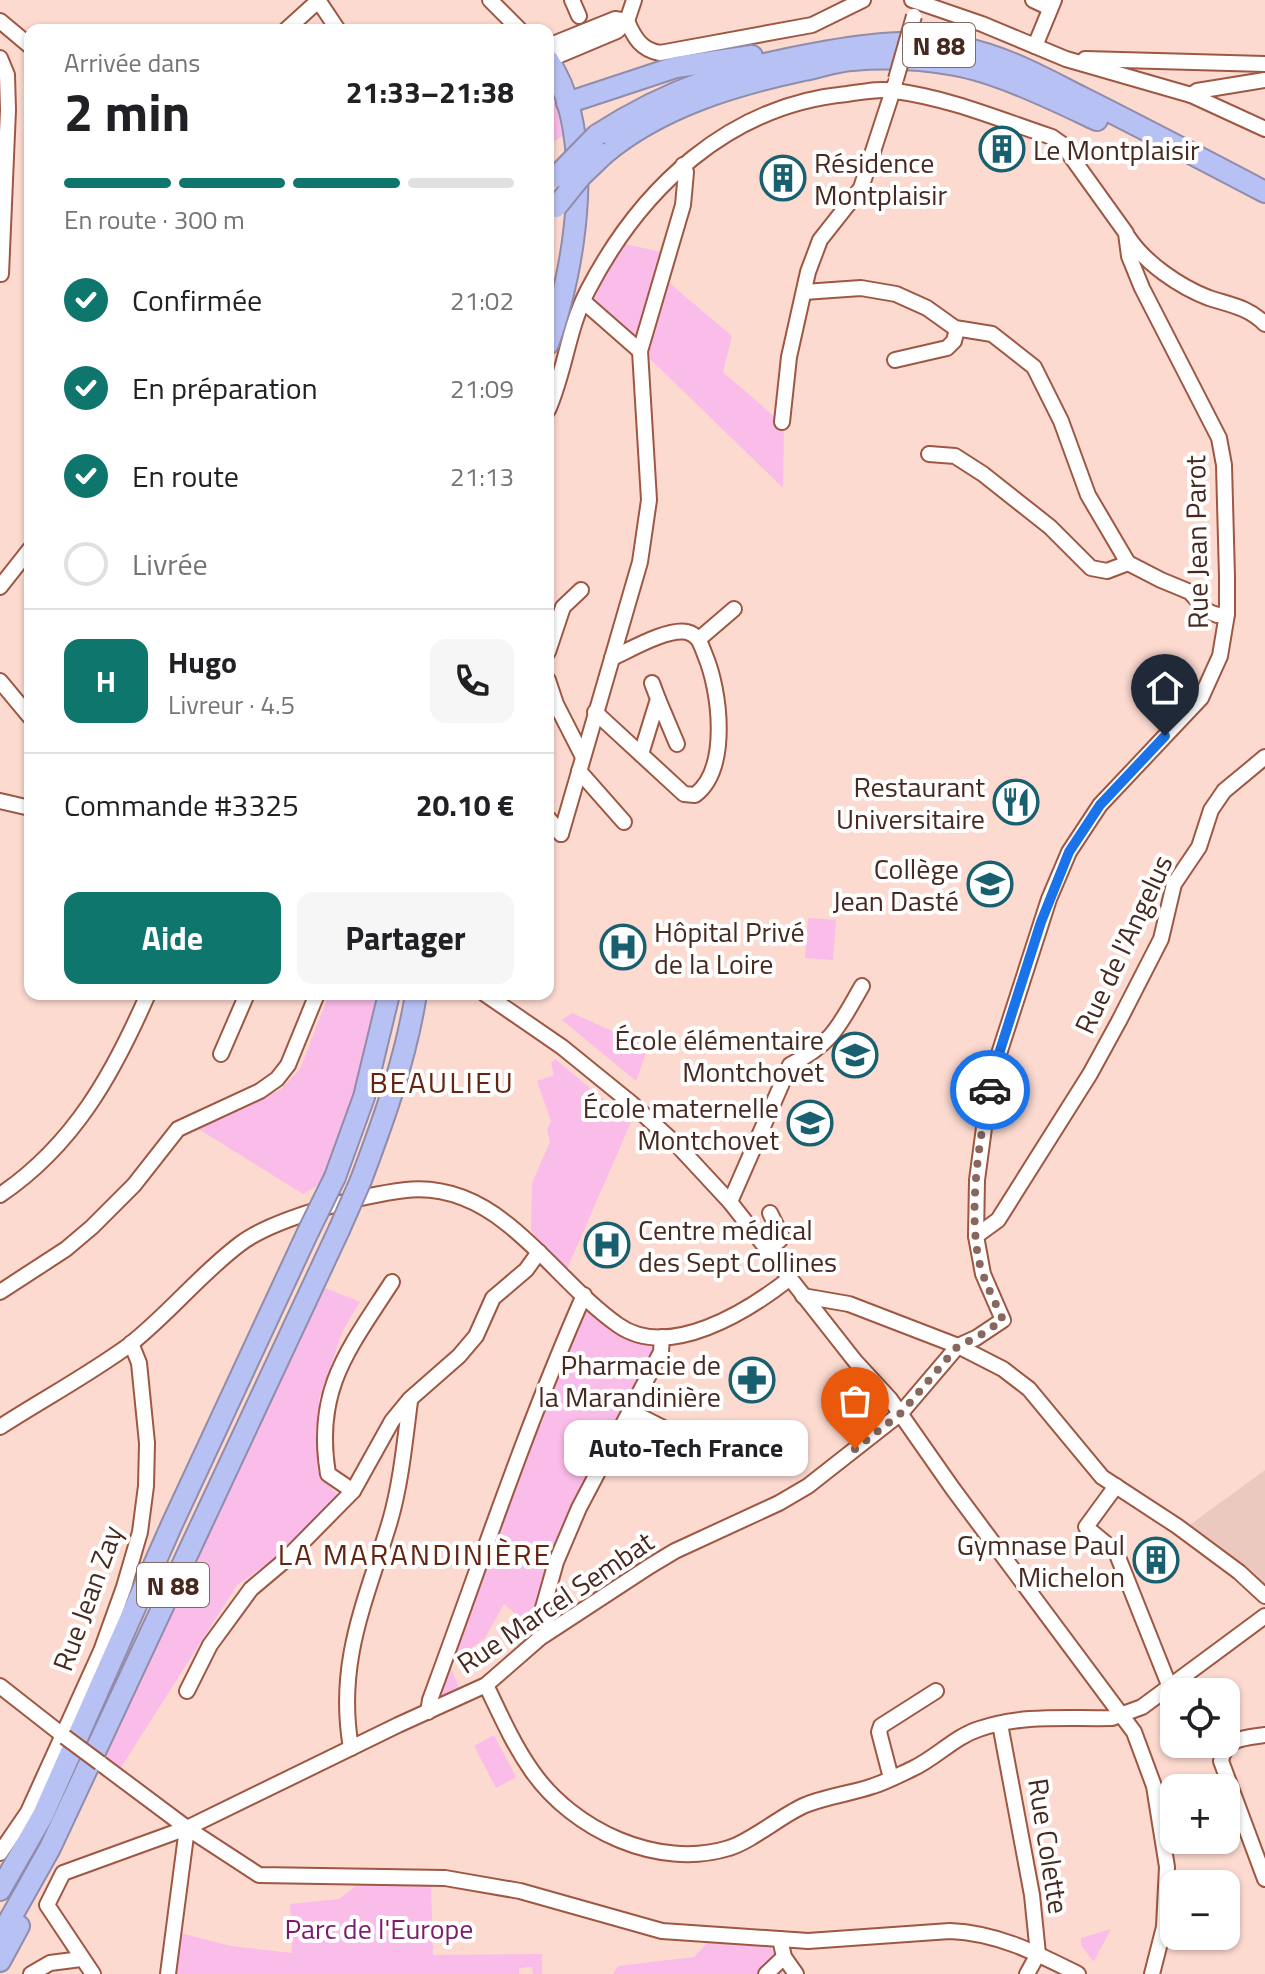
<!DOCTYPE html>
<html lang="fr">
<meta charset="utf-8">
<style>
:root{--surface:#fff;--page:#f6f6f6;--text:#202124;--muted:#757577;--line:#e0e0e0;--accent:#0f766e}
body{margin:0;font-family:"Titillium Web",sans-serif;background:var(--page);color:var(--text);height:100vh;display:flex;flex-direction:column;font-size:30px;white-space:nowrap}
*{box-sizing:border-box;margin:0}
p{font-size:26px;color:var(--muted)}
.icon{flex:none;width:44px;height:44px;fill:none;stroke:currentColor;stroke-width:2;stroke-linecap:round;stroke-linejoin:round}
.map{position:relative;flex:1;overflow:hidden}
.side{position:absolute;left:24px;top:24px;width:530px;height:976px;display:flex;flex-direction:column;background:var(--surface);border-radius:16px;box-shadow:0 2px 6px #0004}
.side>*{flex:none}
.tools{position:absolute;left:1160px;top:1678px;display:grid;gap:16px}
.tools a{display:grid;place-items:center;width:80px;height:80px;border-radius:16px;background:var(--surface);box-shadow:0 2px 6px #0004;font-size:40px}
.pin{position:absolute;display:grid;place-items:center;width:68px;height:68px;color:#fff;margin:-82px -34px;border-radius:50% 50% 50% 0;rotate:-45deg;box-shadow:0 0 8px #0007}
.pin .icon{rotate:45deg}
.courier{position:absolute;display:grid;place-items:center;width:80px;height:80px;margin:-40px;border:6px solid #1a73e8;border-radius:50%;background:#fff;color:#222;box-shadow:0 2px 10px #0007}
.bubble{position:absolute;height:56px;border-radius:16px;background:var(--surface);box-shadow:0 2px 6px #0004;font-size:26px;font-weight:700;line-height:56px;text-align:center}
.overview em{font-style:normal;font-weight:700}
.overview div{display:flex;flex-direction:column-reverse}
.overview{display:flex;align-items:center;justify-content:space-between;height:136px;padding:0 40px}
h1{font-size:52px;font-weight:700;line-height:60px}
.bar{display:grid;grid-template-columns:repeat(4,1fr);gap:12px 8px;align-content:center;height:96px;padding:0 40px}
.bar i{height:10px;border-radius:6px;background:var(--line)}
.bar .current{background:var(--accent)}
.bar p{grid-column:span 4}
.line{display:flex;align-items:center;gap:20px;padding:0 40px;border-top:2px solid var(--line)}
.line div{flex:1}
.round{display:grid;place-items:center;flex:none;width:84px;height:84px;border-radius:16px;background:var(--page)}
ol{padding:0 40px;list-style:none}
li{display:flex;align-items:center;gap:24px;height:88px}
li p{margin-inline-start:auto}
li .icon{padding:8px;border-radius:50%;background:var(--accent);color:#fff;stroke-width:4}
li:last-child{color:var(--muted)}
li i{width:44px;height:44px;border:4px solid var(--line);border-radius:50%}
.button{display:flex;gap:16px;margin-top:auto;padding:16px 40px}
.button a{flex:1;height:92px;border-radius:16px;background:var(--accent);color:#fff;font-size:32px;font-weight:700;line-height:92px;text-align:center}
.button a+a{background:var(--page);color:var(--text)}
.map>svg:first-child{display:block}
.built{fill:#ecc9be}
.green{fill:#fabce8}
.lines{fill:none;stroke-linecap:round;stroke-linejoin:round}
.minor-casing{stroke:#9e5742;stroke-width:18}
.highway-casing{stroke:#918ca9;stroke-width:24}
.minor{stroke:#fff;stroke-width:14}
.highway{stroke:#b8c1f3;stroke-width:20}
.minor-bridge-casing{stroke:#9e5742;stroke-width:18;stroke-linecap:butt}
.highway-bridge-casing{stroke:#918ca9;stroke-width:24;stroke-linecap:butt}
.minor-bridge{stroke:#fff;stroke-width:14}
.highway-bridge{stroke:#b8c1f3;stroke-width:20}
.done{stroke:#87675e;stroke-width:8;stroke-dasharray:0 14.4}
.route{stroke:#1a73e8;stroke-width:10}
.labels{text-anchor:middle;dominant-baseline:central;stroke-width:8;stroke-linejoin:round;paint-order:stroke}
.shield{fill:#fff;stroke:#7f6963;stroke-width:2}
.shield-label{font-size:26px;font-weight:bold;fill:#482920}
.poi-label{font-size:28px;fill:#482920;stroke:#fff;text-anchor:end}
.street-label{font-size:28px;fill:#482920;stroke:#fff}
.park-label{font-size:28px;fill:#7d1c6a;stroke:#fff}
.neighbourhood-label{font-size:30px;letter-spacing:2px;fill:#662511;stroke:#fff}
</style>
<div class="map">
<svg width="1265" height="1974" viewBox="0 0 1265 1974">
<rect width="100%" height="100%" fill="#fcdad0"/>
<polygon class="built" points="1265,1470 1265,1589 1187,1527"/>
<g class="green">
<polygon points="548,84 554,87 568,133 548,145"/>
<polygon points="625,244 666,253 637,341 594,300 605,274"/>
<polygon points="667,281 732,336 723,372 784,425 783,488 645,354"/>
<polygon points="808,918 836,920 833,960 805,958"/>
<polygon points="329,994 379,994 358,1083 322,1183 303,1194 197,1128 280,1090 300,1069"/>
<polygon points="572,1013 648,1047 636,1081 562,1020"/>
<polygon points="555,1059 631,1122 567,1269 531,1231 532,1183 550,1142 547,1129 551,1121 537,1081 554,1075 551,1063"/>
<polygon points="325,1288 360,1302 343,1330 319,1399 317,1470 337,1495 273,1560 237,1585 120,1769 99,1752 137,1684"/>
<polygon points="585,1307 651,1342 656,1347 656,1353 605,1448 542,1621 542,1630 539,1634 504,1604 485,1638 449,1664 461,1692 439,1702 434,1697 536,1425 541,1426 546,1411 542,1409 551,1386 555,1387 560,1372 557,1370"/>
<polygon points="494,1735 516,1777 496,1788 474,1746"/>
<polygon points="364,1880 431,1884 433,1955 542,1954 542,1974 533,1974 532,1967 519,1968 519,1974 175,1974 180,1933 231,1946 292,1953 290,1904 339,1899"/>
<polygon points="1111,1929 1094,1961 1093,1961 1081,1945 1081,1938"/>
<polygon points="708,1942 766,1944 771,1948 784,1974 613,1974 618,1966 694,1957"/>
</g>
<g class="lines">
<g class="minor-casing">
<g id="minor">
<polyline points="318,0 338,30"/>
<polyline points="490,0 520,30"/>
<polyline points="572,0 579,16"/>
<polyline points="912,0 982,24 1066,59 1191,95 1265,129"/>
<polyline points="1033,0 1050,8"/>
<polyline points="0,21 30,46"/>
<path d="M 627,21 C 634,37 641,50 660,53 L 812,25 L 863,0"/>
<polyline points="286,30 319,0"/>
<polyline points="548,46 615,19 627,21"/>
<polyline points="1035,46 1054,0"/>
<polyline points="0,58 7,75 8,110 1,274"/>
<polyline points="1085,59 1265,64"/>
<polyline points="548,60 617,31 627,21 634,0"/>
<polyline points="1191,95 1197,91 1265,80"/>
<path d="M 1128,237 C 1145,263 1180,287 1209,298 C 1230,305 1248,307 1265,324"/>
<polyline points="804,292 861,288 896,294 927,308 955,328 992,334 1034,367 1061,421 1088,495 1128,563 1161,580 1190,592 1207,611 1217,615 1227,614"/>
<polyline points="583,301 640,351"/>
<polyline points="895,360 947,348 954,341 957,329"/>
<polyline points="782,422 789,357 808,272 820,240 861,188 895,84"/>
<polyline points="929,454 955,456 983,474 1050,527 1091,568 1107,571 1128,563"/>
<polyline points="0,587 30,549"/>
<polyline points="699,639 734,609"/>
<polyline points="548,652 563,607 581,590"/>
<polyline points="548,680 556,704 583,757"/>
<polyline points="0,681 30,717"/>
<polyline points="658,699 677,744"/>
<path d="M 595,712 L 684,794 L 695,795 C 730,769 720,690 705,655 C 701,645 699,635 687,632 C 667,628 630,650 612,658"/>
<polyline points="641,754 658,699 652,683"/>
<polyline points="579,771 624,822"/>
<polyline points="0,801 30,808"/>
<polyline points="548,818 561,834"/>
<polyline points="561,834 640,562 649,500 640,351 683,205 686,172 683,165"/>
<polyline points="485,994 562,1047 631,1103 678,1146 730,1202 855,1361 890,1399 953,1489 1134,1732 1154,1786 1167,1867 1164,1927 1152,1974"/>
<polyline points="221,1054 247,994"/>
<path d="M 0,1195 C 74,1145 113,1074 148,994"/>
<path d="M 730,1202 L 790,1065 C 833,1043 839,1026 862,986"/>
<polyline points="976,1236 998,1220 1090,1074 1119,1021 1161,939 1174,884 1199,847 1211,810 1224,791 1265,757"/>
<polyline points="767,1251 780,1240 781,1235 770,1213"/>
<polyline points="0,1292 66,1249 92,1227 134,1185 178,1129 260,1091 277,1079 288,1065 317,994"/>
<polyline points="803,1296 849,1304 958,1346 1003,1369 1029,1389 1102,1477 1177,1526 1239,1572 1265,1596"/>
<polyline points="630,1411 691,1442"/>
<path d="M 0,1427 C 42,1400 88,1375 128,1346 C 168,1315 200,1274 240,1244 C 274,1218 363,1195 406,1190 C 444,1186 477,1200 506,1223 C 546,1254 577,1296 618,1325 C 669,1361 748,1311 789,1279"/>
<polyline points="1116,1486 1086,1527 1116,1552 1169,1685"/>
<path d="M 353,1491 L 328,1474 C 314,1390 348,1350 392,1282"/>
<polyline points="550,1631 543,1608 556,1562 579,1508 661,1352 662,1337"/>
<path d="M 486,1685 C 500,1714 513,1744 532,1771 C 573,1830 658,1870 729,1848 C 750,1842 781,1816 803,1806 C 826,1796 850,1794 873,1786 C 886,1782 899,1775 912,1769 C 936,1758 954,1737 979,1729 C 1023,1714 1067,1719 1112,1718 L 1142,1707 L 1265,1616"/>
<polyline points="0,1686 65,1737"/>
<polyline points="187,1691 210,1645 251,1589 283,1562 353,1491 392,1421 410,1399 459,1356 476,1336 493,1298 526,1270 539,1252"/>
<path d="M 428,1712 L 430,1700 C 480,1565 526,1426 584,1295"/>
<polyline points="1000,1724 1032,1895 1038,1954 1027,1974"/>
<path d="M 1265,1735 C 1245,1738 1226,1737 1221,1761 L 1265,1879"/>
<path d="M 351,1748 C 336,1662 366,1601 390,1521 C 401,1483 405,1440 410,1401"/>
<path d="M 100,1763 L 187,1828 L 259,1875 L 445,1878 L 520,1891 L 662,1931 L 808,1941 L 950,1931 C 998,1933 1036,1953 1078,1974"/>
<polyline points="891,1778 879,1732 881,1726 936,1691"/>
<polyline points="0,1853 28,1812 101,1651 124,1587 140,1532 146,1486 147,1443 139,1363 131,1343"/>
<polyline points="780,1939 784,1957 796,1974"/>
<polyline points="31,1974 50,1963 81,1959"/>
<path d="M 93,1974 L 47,1905 L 63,1873 L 187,1828 L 398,1725 L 486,1685 L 540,1638 L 650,1566 L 675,1551 L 779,1503 L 808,1486 L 901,1413 L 958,1346 L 976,1338 L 1003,1320 L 983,1274 L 976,1236 L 977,1180 L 988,1098 L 996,1063 L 1049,899 L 1069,852 L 1100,805 L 1201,698 L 1220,656 L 1227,614 L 1227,577 L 1224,465 L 1219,438 L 1142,288 L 1129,256 L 1126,233 L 1062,144 L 1052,137 C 1001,120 949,98 895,91 C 880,88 862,92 847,94 C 729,105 641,188 588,290 C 568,328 565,372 548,410"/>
<polyline points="168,1974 187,1828"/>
<polyline points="766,1974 784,1957"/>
</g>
</g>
<g class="highway-casing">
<g id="highway">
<polyline points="567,103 676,67 752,56"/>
<path d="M 597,135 C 670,88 734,68 818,53 C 867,44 913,38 963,48 C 1004,56 1044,78 1081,97 C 1143,128 1204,160 1265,192"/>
<path d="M 604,154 C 660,107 734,85 804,70 C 820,67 836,61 852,60 C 886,57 922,59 955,65 C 1000,73 1056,101 1097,120"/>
<path d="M 548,344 C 576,267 597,132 548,60"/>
<polyline points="335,1177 364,1097 389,994"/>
<path d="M 361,1180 C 384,1119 406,1058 416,994"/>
<polyline points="0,1890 43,1815 173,1522 308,1232"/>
<polyline points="0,1937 50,1848 339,1230"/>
<polyline points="0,1961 19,1926"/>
</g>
</g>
<use href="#minor" class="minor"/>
<use href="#highway" class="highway"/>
<g class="minor-bridge-casing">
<g id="minor-bridge">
<polyline points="896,79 914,16"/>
<polyline points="65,1737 100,1763"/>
</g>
</g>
<g class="highway-bridge-casing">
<g id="highway-bridge">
<polyline points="556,177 597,135"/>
<polyline points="556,207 581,176 604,154"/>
<polyline points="339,1230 361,1180"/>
<polyline points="308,1232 335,1177"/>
</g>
</g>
<use href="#minor-bridge" class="minor-bridge"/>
<use href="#highway-bridge" class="highway-bridge"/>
</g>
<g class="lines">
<path class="done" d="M 855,1449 L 901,1413 L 958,1346 L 976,1338 L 1003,1320 C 993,1297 980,1275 977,1250 C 970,1202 979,1138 990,1090"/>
<polyline class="route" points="990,1090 996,1063 1041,922 1069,852 1100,805 1165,736"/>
</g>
<defs>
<g id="building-ring" transform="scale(2.3)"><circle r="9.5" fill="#fff" stroke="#185f6f" stroke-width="1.5"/><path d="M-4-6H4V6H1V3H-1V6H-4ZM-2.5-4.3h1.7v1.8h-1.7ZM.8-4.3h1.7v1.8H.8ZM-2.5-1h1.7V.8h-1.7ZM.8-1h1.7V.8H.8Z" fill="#185f6f"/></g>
<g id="restaurant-ring" transform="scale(2.3)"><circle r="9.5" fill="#fff" stroke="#185f6f" stroke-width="1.5"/><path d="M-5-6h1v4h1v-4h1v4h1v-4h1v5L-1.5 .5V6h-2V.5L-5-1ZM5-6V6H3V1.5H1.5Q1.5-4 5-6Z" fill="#185f6f"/></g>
<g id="school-ring" transform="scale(2.3)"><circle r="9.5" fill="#fff" stroke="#185f6f" stroke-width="1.5"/><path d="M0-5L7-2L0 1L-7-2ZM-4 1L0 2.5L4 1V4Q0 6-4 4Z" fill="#185f6f"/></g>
<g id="hospital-ring" transform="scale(2.3)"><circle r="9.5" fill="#fff" stroke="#185f6f" stroke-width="1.5"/><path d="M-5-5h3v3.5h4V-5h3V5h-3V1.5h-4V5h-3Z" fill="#185f6f"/></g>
<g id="pharmacy-ring" transform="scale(2.3)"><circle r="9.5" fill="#fff" stroke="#185f6f" stroke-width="1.5"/><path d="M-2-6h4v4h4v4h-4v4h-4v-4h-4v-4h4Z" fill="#185f6f"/></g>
</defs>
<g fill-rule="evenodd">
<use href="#building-ring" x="1002" y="149"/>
<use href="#building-ring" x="783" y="178"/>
<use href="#restaurant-ring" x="1016" y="802"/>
<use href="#school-ring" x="990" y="884"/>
<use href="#hospital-ring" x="623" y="947"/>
<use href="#school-ring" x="855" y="1055"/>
<use href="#school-ring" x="810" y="1123"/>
<use href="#hospital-ring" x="607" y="1245"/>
<use href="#pharmacy-ring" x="752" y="1380"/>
<use href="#building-ring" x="1156" y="1560"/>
</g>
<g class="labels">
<g class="shield">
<rect x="903" y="23" width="72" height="44" rx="6"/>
<rect x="137" y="1563" width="72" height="44" rx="6"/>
</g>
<g class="shield-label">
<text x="939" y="45">N 88</text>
<text x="173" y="1585">N 88</text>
</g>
<g class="poi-label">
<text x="1033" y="149" text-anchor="start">Le Montplaisir</text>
<text x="814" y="162" text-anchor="start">Résidence<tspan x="814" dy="32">Montplaisir</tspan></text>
<text x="985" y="786">Restaurant<tspan x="985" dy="32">Universitaire</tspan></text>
<text x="959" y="868">Collège<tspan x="959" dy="32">Jean Dasté</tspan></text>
<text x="654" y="931" text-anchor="start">Hôpital Privé<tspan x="654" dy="32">de la Loire</tspan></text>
<text x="824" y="1039">École élémentaire<tspan x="824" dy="32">Montchovet</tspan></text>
<text x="779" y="1107">École maternelle<tspan x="779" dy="32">Montchovet</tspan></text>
<text x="638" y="1229" text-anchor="start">Centre médical<tspan x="638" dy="32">des Sept Collines</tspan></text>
<text x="721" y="1364">Pharmacie de<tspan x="721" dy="32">la Marandinière</tspan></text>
<text x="1125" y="1544">Gymnase Paul<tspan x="1125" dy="32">Michelon</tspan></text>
</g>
<g class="street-label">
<text transform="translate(1196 542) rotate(-91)">Rue Jean Parot</text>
<text transform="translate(1123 944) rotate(-65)">Rue de l'Angelus</text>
<text transform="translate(87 1598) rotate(-70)">Rue Jean Zay</text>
<text transform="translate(555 1602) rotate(-34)">Rue Marcel Sembat</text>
<text transform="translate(1049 1846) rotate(81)">Rue Colette</text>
</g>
<g class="park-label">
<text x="379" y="1928">Parc de l'Europe</text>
</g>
<g class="neighbourhood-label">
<text x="442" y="1082">BEAULIEU</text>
<text x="415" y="1554">LA MARANDINIÈRE</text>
</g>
</g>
</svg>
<div class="tools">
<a><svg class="icon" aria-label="locate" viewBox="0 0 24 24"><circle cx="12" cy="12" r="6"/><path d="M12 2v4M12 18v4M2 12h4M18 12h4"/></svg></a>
<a>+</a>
<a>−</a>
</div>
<div class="pin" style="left:855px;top:1449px;background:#ea580c"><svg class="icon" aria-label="bag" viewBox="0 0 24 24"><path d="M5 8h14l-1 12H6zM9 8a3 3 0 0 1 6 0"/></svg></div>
<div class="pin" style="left:1165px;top:736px;background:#1f2937"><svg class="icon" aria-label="home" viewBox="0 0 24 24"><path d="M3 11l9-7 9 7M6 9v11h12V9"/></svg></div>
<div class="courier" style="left:990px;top:1090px"><svg class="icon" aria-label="car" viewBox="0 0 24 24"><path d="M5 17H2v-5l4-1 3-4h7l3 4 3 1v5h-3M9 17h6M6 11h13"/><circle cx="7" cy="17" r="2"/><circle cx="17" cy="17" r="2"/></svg></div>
<div class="bubble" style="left:564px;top:1420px;width:244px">Auto-Tech France</div>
<section class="side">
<div class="overview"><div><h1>2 min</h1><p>Arrivée dans</p></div><em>21:33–21:38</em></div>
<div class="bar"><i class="current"></i><i class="current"></i><i class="current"></i><i></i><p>En route · 300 m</p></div>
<ol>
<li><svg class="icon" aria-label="check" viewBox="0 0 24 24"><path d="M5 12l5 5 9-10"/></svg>Confirmée<p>21:02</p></li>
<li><svg class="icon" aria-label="check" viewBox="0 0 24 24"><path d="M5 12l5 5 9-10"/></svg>En préparation<p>21:09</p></li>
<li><svg class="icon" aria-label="check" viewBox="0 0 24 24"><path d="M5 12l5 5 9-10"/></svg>En route<p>21:13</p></li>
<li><i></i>Livrée</li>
</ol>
<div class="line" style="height:144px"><b class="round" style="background:var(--accent);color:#fff">H</b><div><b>Hugo</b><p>Livreur · 4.5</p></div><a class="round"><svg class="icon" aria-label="phone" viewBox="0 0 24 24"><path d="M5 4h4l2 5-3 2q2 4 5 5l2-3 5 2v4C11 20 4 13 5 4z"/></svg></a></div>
<div class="line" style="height:104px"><div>Commande #3325</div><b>20.10 €</b></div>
<div class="button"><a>Aide</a><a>Partager</a></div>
</section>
</div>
